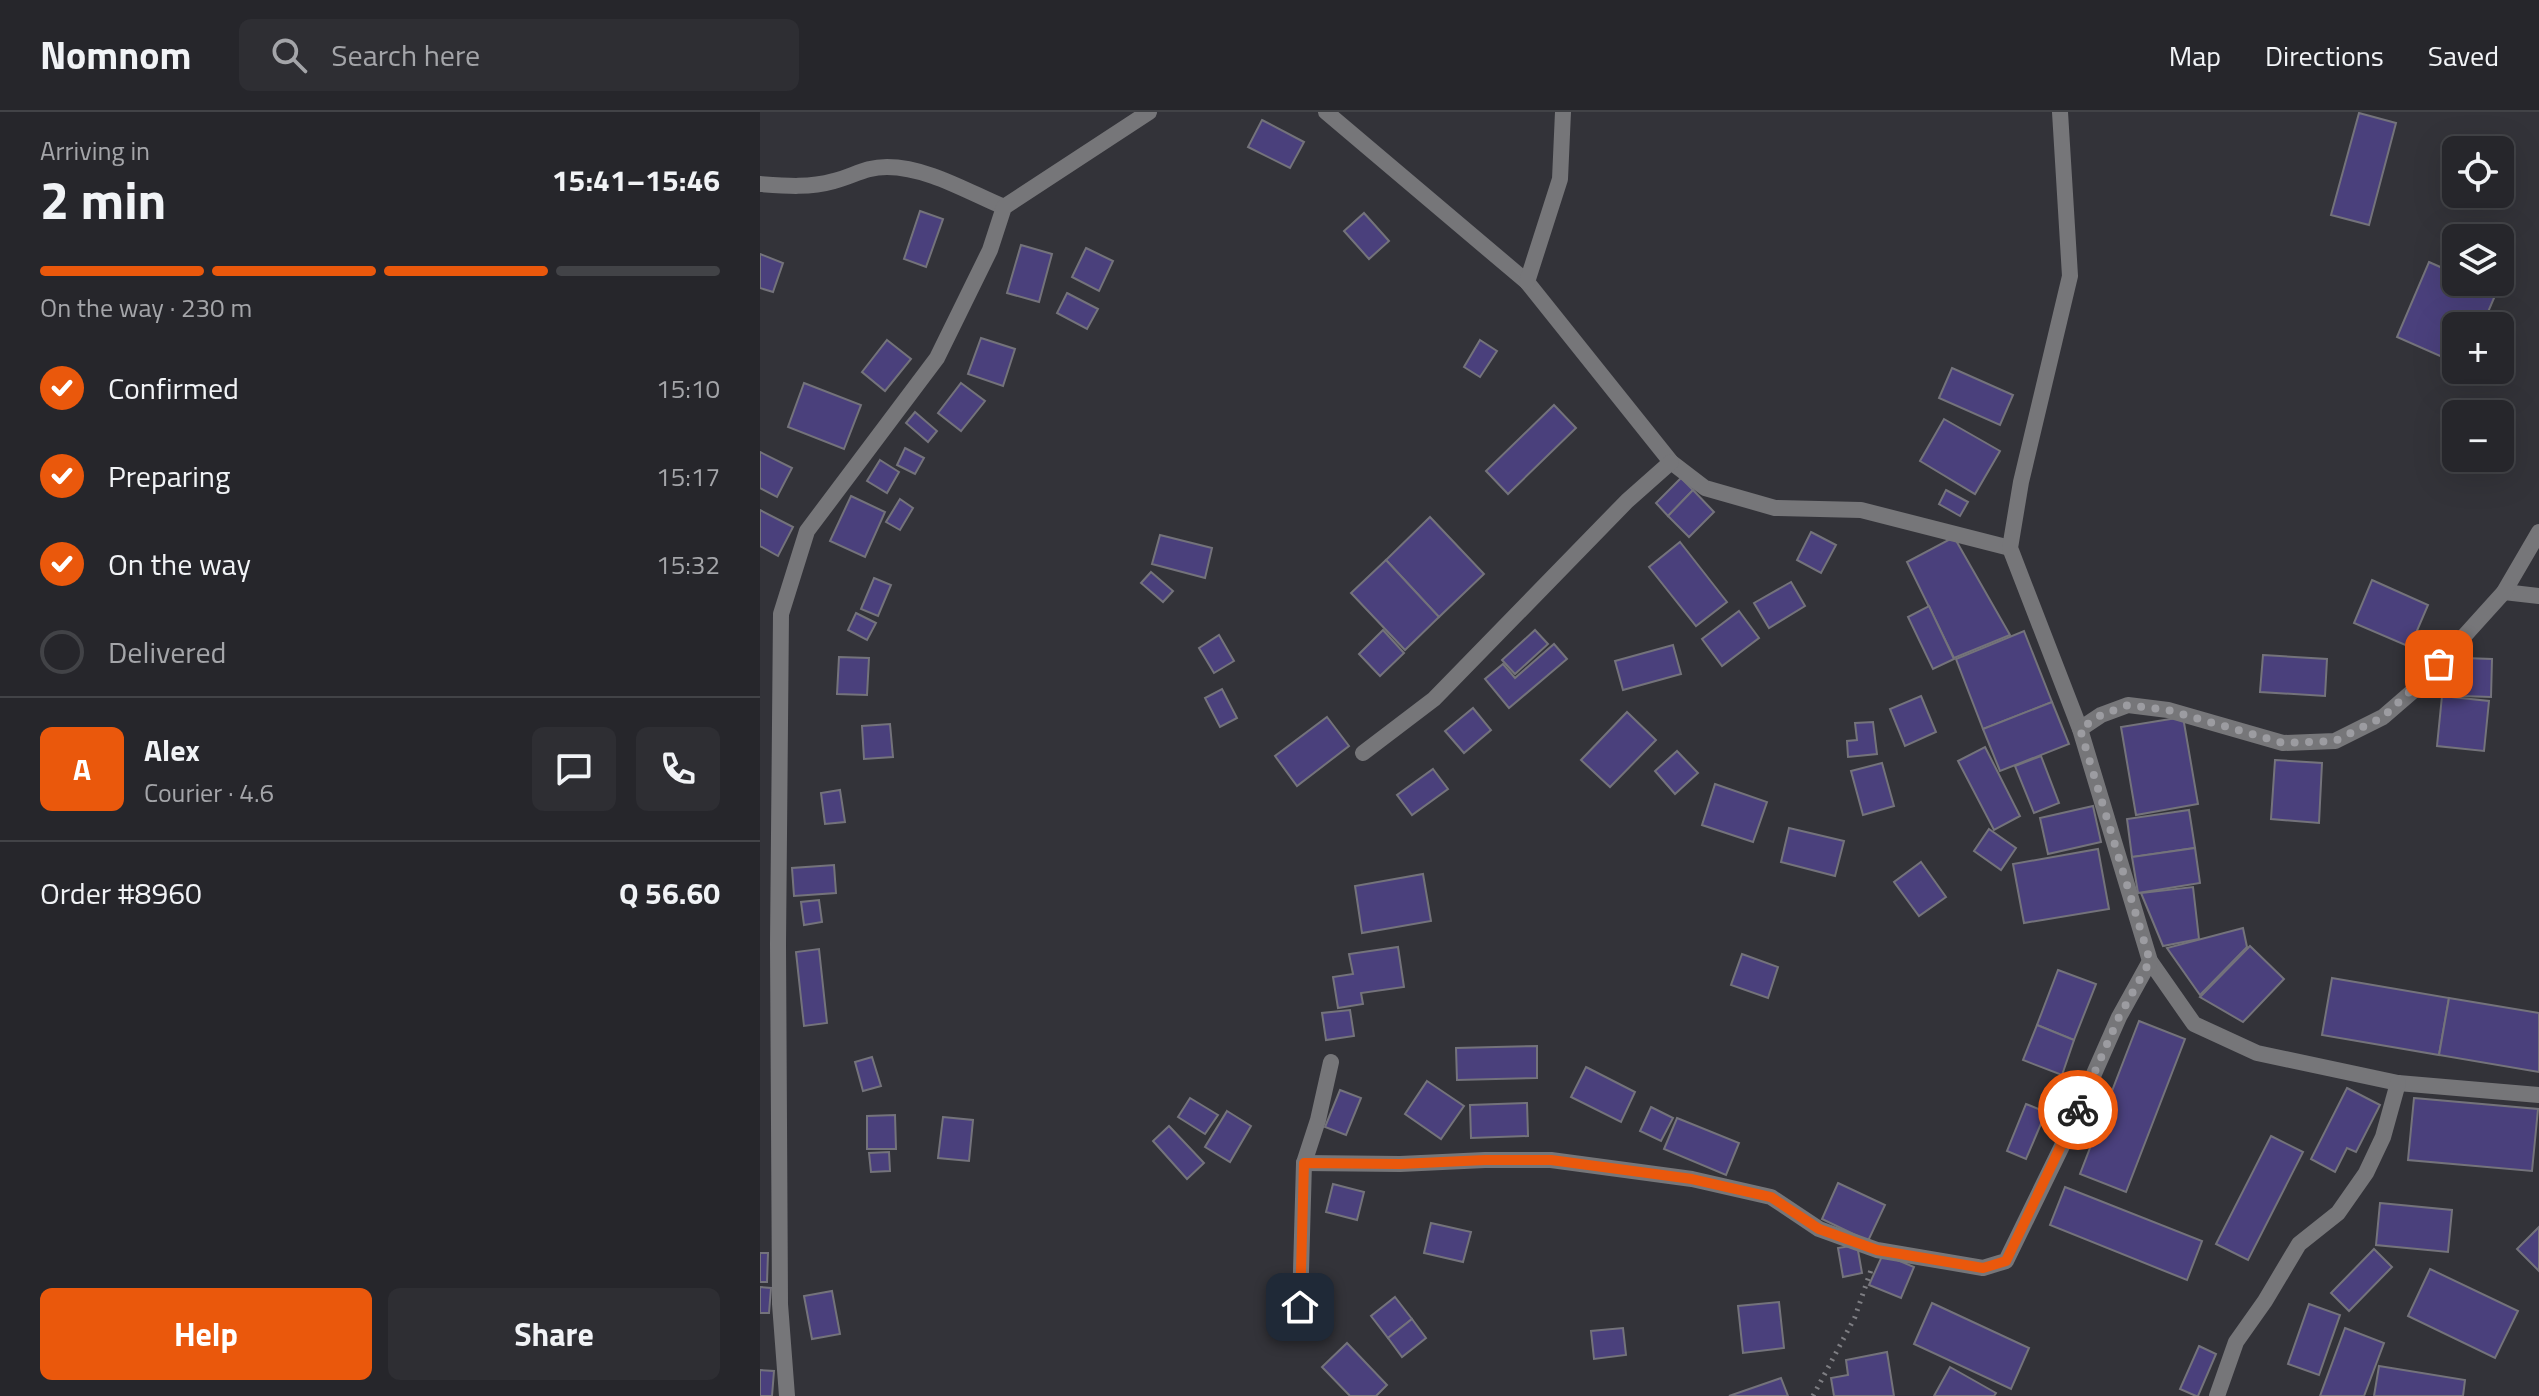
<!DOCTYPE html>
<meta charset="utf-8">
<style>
:root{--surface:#26262b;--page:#2e2e33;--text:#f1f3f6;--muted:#a4a5a9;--line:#424347;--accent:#ea580c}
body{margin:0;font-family:"Titillium Web",sans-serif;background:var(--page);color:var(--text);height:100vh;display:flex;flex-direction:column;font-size:30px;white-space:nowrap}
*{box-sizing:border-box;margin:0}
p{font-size:26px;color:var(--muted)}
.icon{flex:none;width:44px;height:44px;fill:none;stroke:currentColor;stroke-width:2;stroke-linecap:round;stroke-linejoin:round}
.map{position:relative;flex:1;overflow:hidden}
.panel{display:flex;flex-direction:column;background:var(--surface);width:760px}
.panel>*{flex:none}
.tools{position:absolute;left:1682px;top:24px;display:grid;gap:16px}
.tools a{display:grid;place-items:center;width:72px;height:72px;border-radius:12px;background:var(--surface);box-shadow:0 8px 32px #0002,0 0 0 2px var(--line);font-size:40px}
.pin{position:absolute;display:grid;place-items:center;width:68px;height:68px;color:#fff;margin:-34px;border-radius:16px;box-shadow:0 4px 12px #0006}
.courier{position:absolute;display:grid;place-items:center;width:80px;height:80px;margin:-40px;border:6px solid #ea580c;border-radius:50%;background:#fff;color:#222;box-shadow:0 2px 10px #0007}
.summary em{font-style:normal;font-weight:700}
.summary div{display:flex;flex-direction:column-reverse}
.summary{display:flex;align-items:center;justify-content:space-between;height:136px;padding:0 40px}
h1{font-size:52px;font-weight:700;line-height:60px}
.bar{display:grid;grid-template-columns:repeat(4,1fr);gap:12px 8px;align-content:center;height:96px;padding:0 40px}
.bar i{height:10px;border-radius:6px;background:var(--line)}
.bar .selected{background:var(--accent)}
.bar p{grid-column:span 4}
.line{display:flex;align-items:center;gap:20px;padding:0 40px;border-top:2px solid var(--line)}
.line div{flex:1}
.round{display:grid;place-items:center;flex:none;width:84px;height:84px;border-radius:12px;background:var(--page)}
ol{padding:0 40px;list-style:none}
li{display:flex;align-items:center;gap:24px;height:88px}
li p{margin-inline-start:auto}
li .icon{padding:8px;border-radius:50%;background:var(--accent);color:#fff;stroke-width:4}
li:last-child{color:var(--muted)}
li i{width:44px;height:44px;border:4px solid var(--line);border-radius:50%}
.cta{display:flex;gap:16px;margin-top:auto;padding:16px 40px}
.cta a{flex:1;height:92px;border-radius:12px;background:var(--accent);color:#fff;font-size:32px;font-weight:700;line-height:92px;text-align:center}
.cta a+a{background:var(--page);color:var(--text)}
header{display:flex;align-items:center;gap:48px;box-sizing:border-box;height:112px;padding:0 40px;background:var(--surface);border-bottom:2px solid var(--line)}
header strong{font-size:38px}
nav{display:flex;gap:44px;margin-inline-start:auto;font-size:28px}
.search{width:560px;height:72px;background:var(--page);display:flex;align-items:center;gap:20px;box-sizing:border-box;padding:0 28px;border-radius:12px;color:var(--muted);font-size:30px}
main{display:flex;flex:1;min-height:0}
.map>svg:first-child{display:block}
.building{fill:#4a407c;stroke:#74737b;stroke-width:2}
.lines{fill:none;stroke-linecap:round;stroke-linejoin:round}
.path{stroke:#7e7e83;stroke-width:5;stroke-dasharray:2 6;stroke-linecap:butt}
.street{stroke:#767679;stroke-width:16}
.done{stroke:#9c9ca1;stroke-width:8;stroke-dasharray:0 14.4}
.route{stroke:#ea580c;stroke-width:10}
</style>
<header>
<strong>Nomnom</strong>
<div class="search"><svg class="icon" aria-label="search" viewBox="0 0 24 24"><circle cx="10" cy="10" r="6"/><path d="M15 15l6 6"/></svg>Search here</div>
<nav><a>Map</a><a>Directions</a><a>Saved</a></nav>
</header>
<main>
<section class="panel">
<div class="summary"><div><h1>2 min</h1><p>Arriving in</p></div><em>15:41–15:46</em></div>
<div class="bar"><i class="selected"></i><i class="selected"></i><i class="selected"></i><i></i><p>On the way · 230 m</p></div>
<ol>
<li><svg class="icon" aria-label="check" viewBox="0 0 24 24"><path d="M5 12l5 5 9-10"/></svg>Confirmed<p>15:10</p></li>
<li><svg class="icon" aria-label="check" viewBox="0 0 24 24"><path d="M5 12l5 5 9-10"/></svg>Preparing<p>15:17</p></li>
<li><svg class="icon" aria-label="check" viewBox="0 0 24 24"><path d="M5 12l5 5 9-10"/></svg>On the way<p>15:32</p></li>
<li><i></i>Delivered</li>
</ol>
<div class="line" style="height:144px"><b class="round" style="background:var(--accent);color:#fff">A</b><div><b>Alex</b><p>Courier · 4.6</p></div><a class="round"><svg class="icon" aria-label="chat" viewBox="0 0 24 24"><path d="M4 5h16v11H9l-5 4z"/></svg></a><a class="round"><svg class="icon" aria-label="phone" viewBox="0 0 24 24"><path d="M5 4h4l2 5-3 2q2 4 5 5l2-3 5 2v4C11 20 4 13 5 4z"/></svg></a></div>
<div class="line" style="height:104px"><div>Order #8960</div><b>Q 56.60</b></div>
<div class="cta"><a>Help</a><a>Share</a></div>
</section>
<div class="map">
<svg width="1779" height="1284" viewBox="0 0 1779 1284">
<rect width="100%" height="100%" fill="#333339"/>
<g class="building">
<polygon points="1599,1 1636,11 1609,113 1571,103"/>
<polygon points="502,8 544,30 530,56 488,35"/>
<polygon points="160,99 183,107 166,155 144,147"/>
<polygon points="604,101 629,129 609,147 584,119"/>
<polygon points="261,133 292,142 279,190 247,181"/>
<polygon points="326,136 353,149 339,179 312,165"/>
<polygon points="0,142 23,151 13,180 0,176"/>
<polygon points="1669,150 1696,162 1696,170 1715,170 1737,179 1722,214 1696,214 1696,251 1637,225"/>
<polygon points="307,181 338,197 327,217 297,201"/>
<polygon points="221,226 255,237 243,274 208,262"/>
<polygon points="127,228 151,247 125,279 102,260"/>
<polygon points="720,228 737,239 720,265 704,255"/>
<polygon points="1192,256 1253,283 1240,313 1179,286"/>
<polygon points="44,271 101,293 84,337 28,315"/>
<polygon points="201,271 225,289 201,319 178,301"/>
<polygon points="794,293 816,316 748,382 726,359"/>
<polygon points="155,300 177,319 168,330 146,311"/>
<polygon points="1184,307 1240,339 1215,382 1160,349"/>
<polygon points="145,336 164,346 155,362 137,353"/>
<polygon points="0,340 32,356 17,385 0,376"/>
<polygon points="120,348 139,360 127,381 107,369"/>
<polygon points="921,366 933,378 908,404 896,391"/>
<polygon points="933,378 954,400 929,425 908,404"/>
<polygon points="1186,378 1208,390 1200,404 1179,392"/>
<polygon points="91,384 125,400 105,445 70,429"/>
<polygon points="140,387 153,396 140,418 126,410"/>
<polygon points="0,398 33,415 18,444 0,434"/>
<polygon points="670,405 724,462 679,505 626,448"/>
<polygon points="1051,420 1076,433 1061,461 1037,448"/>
<polygon points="400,423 452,436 445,466 392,452"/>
<polygon points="1194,425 1250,523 1194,546 1147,450"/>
<polygon points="920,430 967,490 936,514 889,455"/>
<polygon points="626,448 679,505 645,538 591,481"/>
<polygon points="391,460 413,479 403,490 381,471"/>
<polygon points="114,466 131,473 118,504 101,497"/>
<polygon points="1612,468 1668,493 1650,535 1594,511"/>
<polygon points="1031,470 1045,494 1009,516 994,491"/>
<polygon points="1169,494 1194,547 1173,557 1148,505"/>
<polygon points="979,499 999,526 962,554 942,527"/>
<polygon points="96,501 116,511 107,528 88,518"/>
<polygon points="623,518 644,541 620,564 599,542"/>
<polygon points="775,518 788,532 755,562 742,548"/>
<polygon points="1264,519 1292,590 1223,617 1196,547"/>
<polygon points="459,523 474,549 454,561 439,536"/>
<polygon points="794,532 807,547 749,596 725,567 743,552 755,566"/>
<polygon points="913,533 921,562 863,578 855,549"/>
<polygon points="1503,543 1567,547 1565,584 1500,580"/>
<polygon points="79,545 109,546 107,583 77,582"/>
<polygon points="1704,546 1732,547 1731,585 1702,584"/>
<polygon points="462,577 477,606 460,615 445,586"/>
<polygon points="1161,584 1176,620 1145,634 1130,597"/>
<polygon points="1682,584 1729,589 1724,639 1677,634"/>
<polygon points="1292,590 1309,632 1240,659 1223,617"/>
<polygon points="713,596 731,618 704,641 685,619"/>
<polygon points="867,600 896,628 850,675 821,648"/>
<polygon points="567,605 589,634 537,674 515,644"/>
<polygon points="1423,605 1438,692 1376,703 1361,615"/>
<polygon points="1113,610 1117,642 1088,645 1087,629 1097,628 1095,611"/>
<polygon points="130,612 133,645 104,647 102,614"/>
<polygon points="1225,635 1260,704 1234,718 1198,649"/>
<polygon points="917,639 938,661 915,682 895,659"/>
<polygon points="1281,644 1299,691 1274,701 1255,654"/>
<polygon points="1515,648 1562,651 1559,711 1511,707"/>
<polygon points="1122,651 1134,694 1103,703 1091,659"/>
<polygon points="673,657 688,677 652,703 637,683"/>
<polygon points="955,672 1007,690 993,730 942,713"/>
<polygon points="80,678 85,710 65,712 61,681"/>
<polygon points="1333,694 1341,730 1288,742 1280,706"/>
<polygon points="1429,698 1435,736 1372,745 1367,707"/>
<polygon points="1029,716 1084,729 1075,764 1021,750"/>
<polygon points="1229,717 1256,736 1241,758 1214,739"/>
<polygon points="1435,736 1440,771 1378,781 1372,745"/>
<polygon points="1338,737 1349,797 1264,811 1253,752"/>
<polygon points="1161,750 1186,785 1159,804 1134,770"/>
<polygon points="74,753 76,781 34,784 32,756"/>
<polygon points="663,762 671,809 602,821 595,774"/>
<polygon points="1433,775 1439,827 1403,834 1381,781"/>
<polygon points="59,788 62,810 44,813 41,790"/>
<polygon points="1483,816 1487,835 1440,883 1407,836"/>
<polygon points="1490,834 1524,867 1483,910 1440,885"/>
<polygon points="638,835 644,875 601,881 603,892 578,896 573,865 593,862 589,842"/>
<polygon points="59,837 67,911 44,914 36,840"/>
<polygon points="982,842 1018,855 1008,886 971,873"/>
<polygon points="1298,858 1336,872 1314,928 1277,913"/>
<polygon points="1572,866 1689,886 1679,943 1562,923"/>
<polygon points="1689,886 1779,901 1779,960 1679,943"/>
<polygon points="590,898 594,924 566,928 562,901"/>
<polygon points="1379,909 1425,927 1366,1080 1320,1062"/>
<polygon points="1277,913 1314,928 1302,963 1263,948"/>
<polygon points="777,934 777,966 697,968 696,936"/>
<polygon points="112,945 121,974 103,979 95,950"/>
<polygon points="826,955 875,980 861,1010 811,985"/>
<polygon points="667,969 704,994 681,1027 645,1002"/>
<polygon points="1587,976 1620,993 1596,1040 1587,1036 1575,1060 1551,1047"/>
<polygon points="580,978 601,986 586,1023 565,1015"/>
<polygon points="430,986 458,1003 445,1022 418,1005"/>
<polygon points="1654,986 1778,997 1772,1059 1648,1048"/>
<polygon points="767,991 768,1024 711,1026 710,993"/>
<polygon points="1266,992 1286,1000 1266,1047 1247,1039"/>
<polygon points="891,995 913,1006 901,1029 880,1019"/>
<polygon points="467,999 491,1014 470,1050 445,1035"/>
<polygon points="135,1003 136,1037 107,1037 107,1004"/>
<polygon points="183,1005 213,1008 209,1049 178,1046"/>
<polygon points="917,1006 979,1031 966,1063 904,1037"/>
<polygon points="409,1014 444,1051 427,1067 393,1029"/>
<polygon points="1511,1024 1543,1040 1488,1148 1456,1132"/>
<polygon points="129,1040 130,1059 111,1060 109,1041"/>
<polygon points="1078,1071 1125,1093 1108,1129 1062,1107"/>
<polygon points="573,1072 604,1080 597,1108 566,1100"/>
<polygon points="1305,1075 1442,1129 1427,1168 1290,1113"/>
<polygon points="1620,1091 1692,1098 1688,1140 1616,1133"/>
<polygon points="671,1111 711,1120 703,1150 664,1141"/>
<polygon points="1779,1115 1779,1159 1757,1137"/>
<polygon points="1097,1133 1102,1161 1083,1165 1078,1136"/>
<polygon points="1614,1137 1632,1155 1589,1199 1571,1181"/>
<polygon points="0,1141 8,1141 7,1170 0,1170"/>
<polygon points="1123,1142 1154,1155 1141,1186 1109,1173"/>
<polygon points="1670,1157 1758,1199 1735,1246 1648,1204"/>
<polygon points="0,1175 11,1176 9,1201 0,1201"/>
<polygon points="72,1179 80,1222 52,1227 44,1184"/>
<polygon points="635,1185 652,1207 628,1226 611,1204"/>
<polygon points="1019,1190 1024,1236 983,1241 978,1194"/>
<polygon points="1172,1191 1269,1236 1251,1277 1154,1232"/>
<polygon points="1549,1192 1580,1203 1559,1263 1528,1252"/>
<polygon points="652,1207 666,1226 642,1245 628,1226"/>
<polygon points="863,1216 866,1243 834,1247 831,1219"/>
<polygon points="1585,1216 1624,1231 1604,1284 1560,1284"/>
<polygon points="587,1231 627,1273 616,1284 590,1284 562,1255"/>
<polygon points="1439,1234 1456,1242 1438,1284 1436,1284 1420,1277"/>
<polygon points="1127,1240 1134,1284 1074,1284 1071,1266 1088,1263 1086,1248"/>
<polygon points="1619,1254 1705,1268 1703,1284 1614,1284"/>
<polygon points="1190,1255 1236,1281 1234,1284 1174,1284"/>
<polygon points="0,1258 14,1259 12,1284 0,1284"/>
<polygon points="1021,1266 1028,1284 969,1284"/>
</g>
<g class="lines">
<polyline class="path" points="1053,1284 1095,1205 1111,1158"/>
<g class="street">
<polyline points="566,0 767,170 911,350 945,376 1015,396 1101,398 1250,436"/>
<polyline points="1300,0 1310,164 1261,370 1250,436 1320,617 1390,849 1434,912 1497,941 1638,971 1779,983"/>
<path d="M 0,72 C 26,74 49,76 74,69 C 94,64 105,55 127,55 C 167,55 208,80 244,95"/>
<polyline points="767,170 800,67 803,0"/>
<polyline points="1744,480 1779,484"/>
<polyline points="1320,617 1341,603 1368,593 1408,598 1523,631 1575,629 1623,605 1660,573 1744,480 1779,420"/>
<polyline points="603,641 674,587 867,389 911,350"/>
<polyline points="544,1051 640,1052 725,1048 791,1048 932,1067 1011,1085 1059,1117 1117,1138 1223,1156 1246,1149 1303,1032 1359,905 1390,849"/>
<polyline points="540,1195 544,1051 558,1008 571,950"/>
<polyline points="27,1284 20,1192 18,832 21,502 47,419 177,246 230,138 244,95 389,0"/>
<polyline points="1457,1284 1476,1230 1505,1189 1539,1132 1578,1101 1606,1061 1623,1025 1638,971"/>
</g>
</g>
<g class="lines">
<polyline class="done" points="1318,998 1359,905 1390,849 1320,617 1341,603 1368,593 1408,598 1523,631 1575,629 1623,605 1679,552"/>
<polyline class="route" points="540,1195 544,1051 640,1052 725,1048 791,1048 932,1067 1011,1085 1059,1117 1117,1138 1223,1156 1246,1149 1318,998"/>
</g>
</svg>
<div class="tools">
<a><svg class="icon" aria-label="locate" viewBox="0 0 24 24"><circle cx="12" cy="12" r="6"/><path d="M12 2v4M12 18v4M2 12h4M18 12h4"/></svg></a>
<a><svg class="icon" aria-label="layers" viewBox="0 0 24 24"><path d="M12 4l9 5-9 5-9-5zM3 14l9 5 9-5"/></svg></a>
<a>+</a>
<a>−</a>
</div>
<div class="pin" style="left:1679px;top:552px;background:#ea580c"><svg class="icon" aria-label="bag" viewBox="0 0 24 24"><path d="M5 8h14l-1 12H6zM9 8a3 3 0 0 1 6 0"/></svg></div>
<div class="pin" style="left:540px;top:1195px;background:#1f2937"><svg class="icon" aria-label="home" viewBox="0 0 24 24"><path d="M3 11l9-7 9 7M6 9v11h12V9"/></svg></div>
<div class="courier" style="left:1318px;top:998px"><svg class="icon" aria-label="bike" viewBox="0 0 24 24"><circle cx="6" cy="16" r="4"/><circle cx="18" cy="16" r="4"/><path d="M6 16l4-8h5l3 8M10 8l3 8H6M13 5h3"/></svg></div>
</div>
</main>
